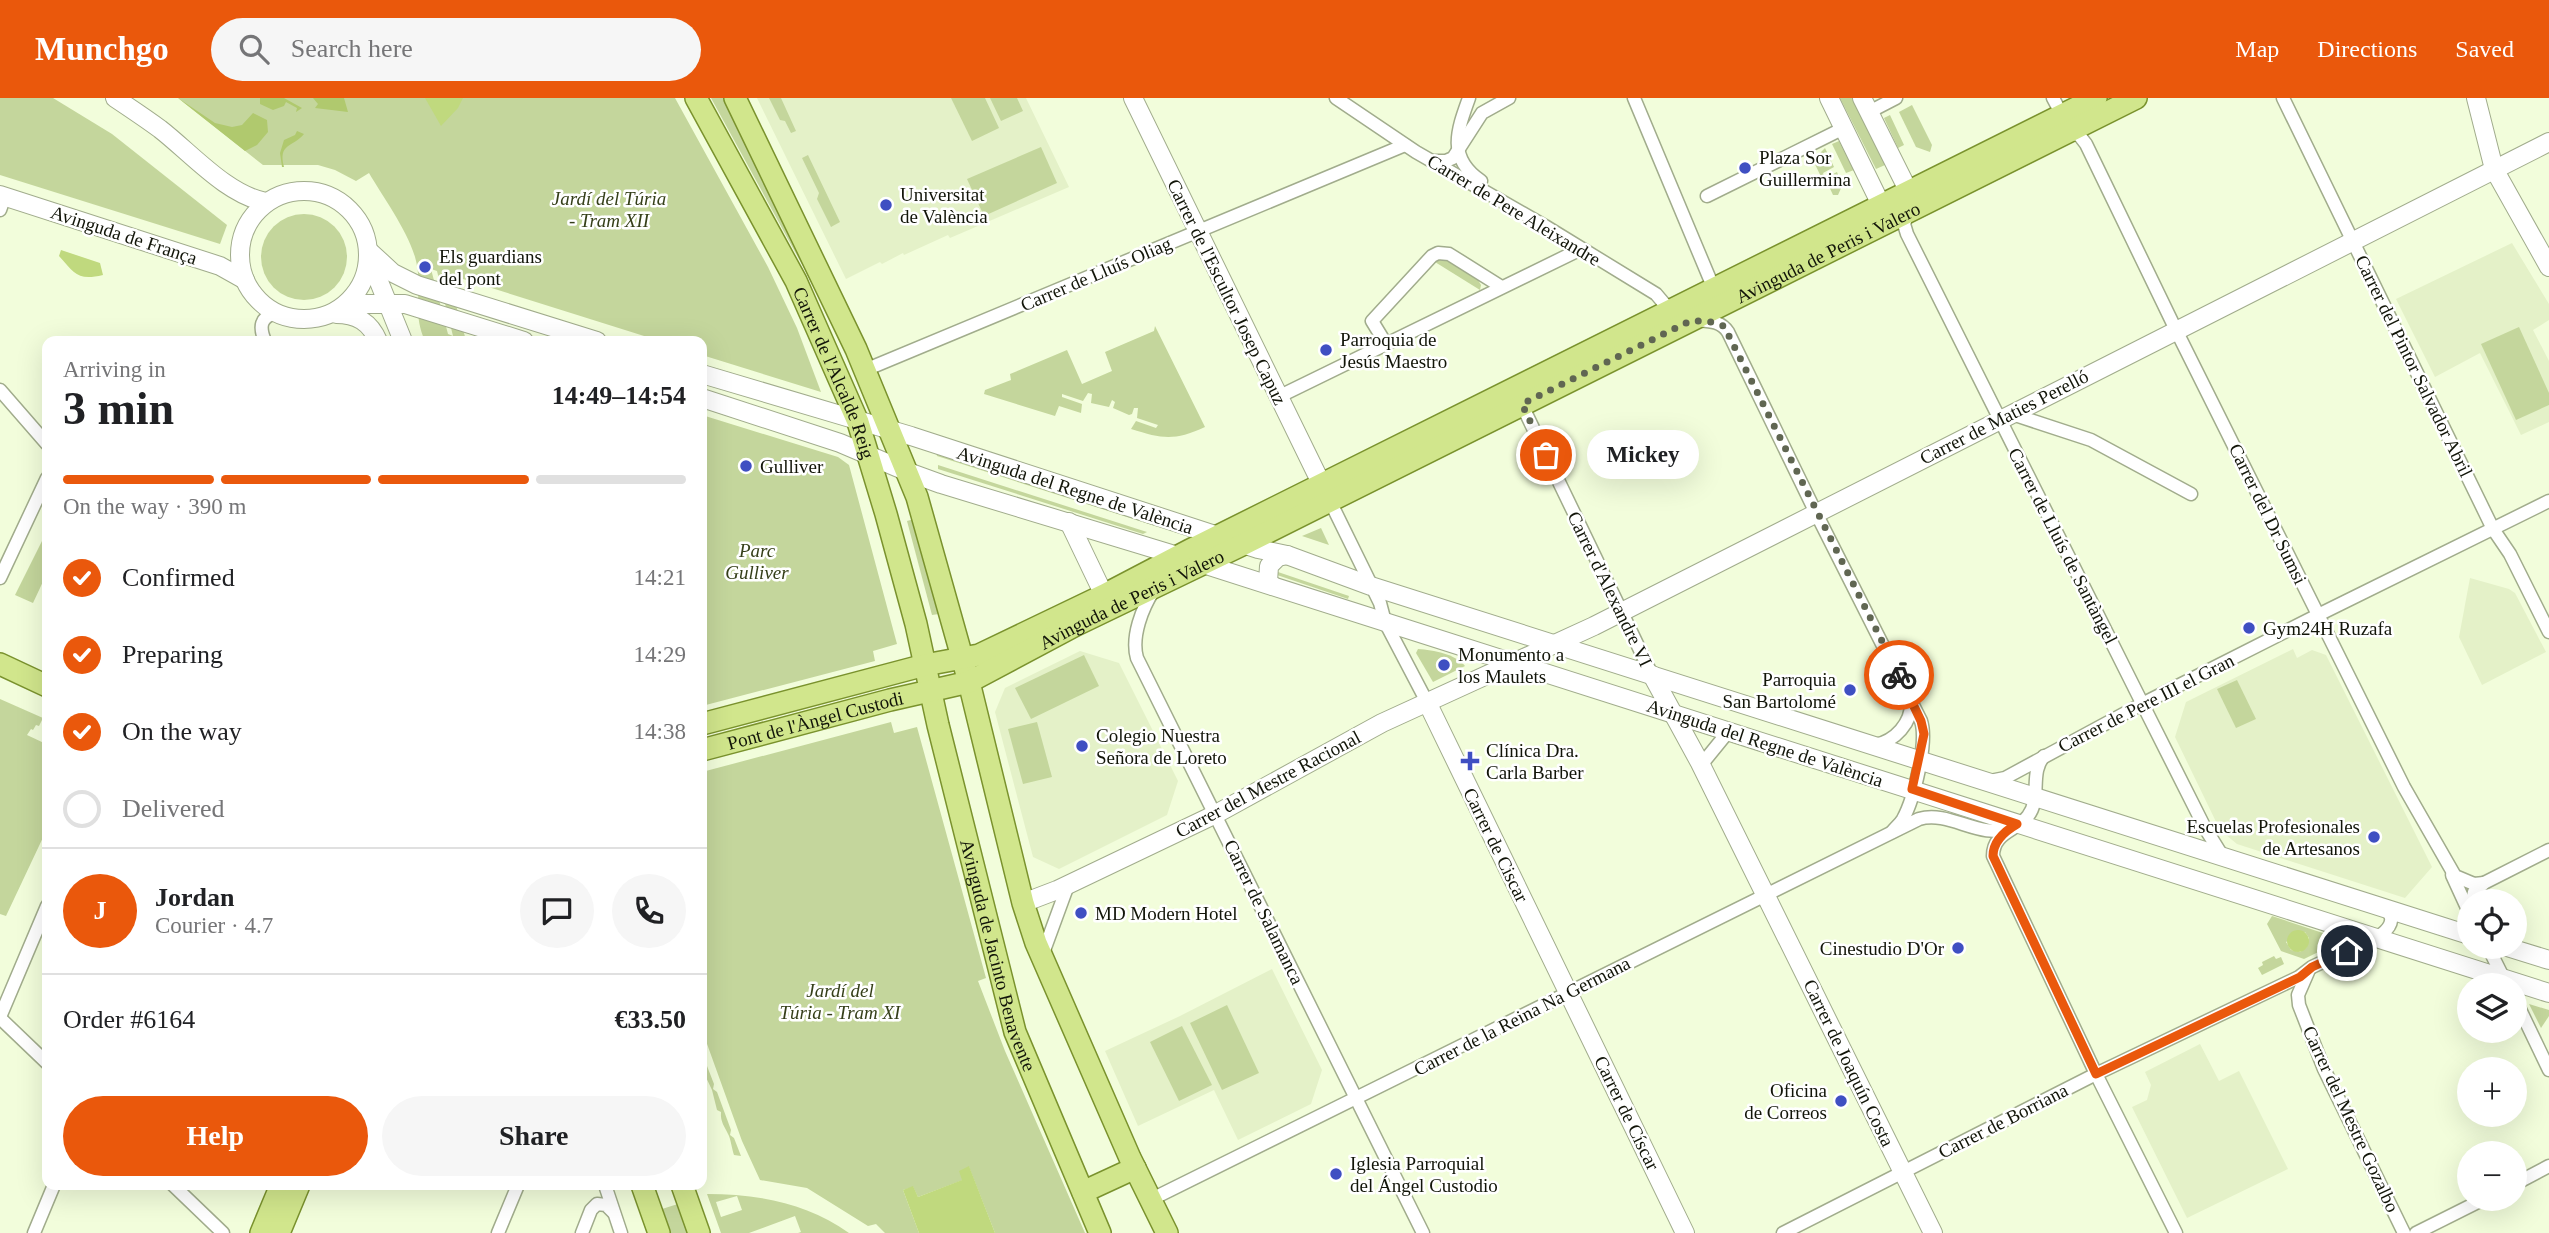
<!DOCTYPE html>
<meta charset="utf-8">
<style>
:root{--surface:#fff;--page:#f6f6f6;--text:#202124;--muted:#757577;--line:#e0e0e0;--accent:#ea580c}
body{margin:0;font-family:"Times New Roman",serif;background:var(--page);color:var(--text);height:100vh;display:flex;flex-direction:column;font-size:26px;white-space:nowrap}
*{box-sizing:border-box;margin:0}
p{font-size:23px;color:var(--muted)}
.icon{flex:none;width:38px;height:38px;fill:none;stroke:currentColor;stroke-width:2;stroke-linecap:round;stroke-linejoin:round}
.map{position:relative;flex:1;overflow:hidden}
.details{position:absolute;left:42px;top:238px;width:665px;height:854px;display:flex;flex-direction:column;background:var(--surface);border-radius:14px;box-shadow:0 7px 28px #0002}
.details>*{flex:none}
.controls{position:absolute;left:2457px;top:791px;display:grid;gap:14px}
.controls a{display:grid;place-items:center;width:70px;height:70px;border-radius:50%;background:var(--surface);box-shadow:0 7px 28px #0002;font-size:35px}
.pin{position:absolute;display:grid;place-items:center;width:60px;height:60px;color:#fff;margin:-30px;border:4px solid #fff;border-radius:50%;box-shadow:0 2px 7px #0007}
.courier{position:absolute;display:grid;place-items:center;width:70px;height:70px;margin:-35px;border:5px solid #ea580c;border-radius:50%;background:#fff;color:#222;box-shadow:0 2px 9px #0007}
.bubble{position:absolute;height:49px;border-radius:24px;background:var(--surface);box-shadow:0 7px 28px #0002;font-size:23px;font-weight:700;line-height:49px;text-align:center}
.overview em{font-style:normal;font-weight:700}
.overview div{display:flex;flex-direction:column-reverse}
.overview{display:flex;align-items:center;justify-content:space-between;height:119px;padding:0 21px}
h1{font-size:46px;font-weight:700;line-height:52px}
.bar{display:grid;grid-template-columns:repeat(4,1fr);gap:10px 7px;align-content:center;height:84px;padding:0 21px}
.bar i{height:9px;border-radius:5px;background:var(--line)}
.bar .selected{background:var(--accent)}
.bar p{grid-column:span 4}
.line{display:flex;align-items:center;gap:18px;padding:0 21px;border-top:2px solid var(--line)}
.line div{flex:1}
.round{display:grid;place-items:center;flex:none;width:74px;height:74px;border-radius:37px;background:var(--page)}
ol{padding:0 21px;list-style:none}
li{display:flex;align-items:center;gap:21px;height:77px}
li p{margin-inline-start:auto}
li .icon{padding:7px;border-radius:50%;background:var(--accent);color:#fff;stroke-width:4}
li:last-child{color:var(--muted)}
li i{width:38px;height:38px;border:4px solid var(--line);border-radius:50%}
.primary-button{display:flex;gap:14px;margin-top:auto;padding:14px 21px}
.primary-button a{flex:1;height:80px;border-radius:42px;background:var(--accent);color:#fff;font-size:28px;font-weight:700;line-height:80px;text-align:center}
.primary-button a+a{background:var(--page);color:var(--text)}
header{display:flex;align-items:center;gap:42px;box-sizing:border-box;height:98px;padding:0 35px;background:var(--accent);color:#fff}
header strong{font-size:33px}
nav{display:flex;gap:38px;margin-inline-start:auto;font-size:24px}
.search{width:490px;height:63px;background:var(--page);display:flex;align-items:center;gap:18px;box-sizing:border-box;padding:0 24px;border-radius:38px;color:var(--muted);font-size:26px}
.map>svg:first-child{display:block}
.built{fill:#e4f1c8}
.green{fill:#c4d69c;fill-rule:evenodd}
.forest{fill:#b0c96e}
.water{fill:#c0d97e}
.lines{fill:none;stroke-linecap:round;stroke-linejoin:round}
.street-casing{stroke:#a1ac8c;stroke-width:15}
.secondary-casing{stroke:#a1ac8c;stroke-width:20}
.primary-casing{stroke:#7a922d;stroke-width:24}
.street{stroke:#fff;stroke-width:12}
.secondary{stroke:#fff;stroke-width:18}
.primary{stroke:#d1e68c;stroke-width:21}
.done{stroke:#606652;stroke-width:7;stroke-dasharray:0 12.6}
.route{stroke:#ea580c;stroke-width:9}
.poi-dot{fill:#3f4fc2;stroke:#fff;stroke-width:2.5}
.labels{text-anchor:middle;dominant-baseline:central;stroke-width:5;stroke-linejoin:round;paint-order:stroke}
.poi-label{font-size:19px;fill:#121509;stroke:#fff;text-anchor:start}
.park-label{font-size:19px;font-style:italic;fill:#353f19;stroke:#fff}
.street-label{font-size:19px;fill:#121509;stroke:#fff}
</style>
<header>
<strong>Munchgo</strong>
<div class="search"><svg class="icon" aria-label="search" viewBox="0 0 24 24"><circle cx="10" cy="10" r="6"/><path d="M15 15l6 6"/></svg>Search here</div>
<nav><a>Map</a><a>Directions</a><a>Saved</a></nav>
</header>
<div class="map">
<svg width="2549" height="1135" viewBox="0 0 2549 1135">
<rect width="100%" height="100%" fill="#f2fddb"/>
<g class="built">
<polygon points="757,0 1026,0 1069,89 950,140 948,137 904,157 903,155 882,166 880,164 846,181"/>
<polygon points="2512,145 2549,206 2549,222 2533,232 2549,263 2549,324 2521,337 2480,255 2435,279 2396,201"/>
<polygon points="2470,480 2509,491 2515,495 2546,554 2482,587 2459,539"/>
<polygon points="2293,551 2297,560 2312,552 2326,557 2432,769 2405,800 2237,746 2220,732 2175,639 2186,604"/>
<polygon points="1080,553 1119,565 1178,683 1167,717 1059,771 1033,759 995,614 1005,590"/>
<polygon points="1272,871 1322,972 1311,1006 1238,1042 1214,992 1138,1028 1105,953 1180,918"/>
<polygon points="2200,946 2219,983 2239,973 2288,1071 2187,1120 2132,1009 2147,1002 2151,987 2145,974"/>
</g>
<g class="green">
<polygon points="0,0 53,0 112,36 227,127 220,146 0,77"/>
<path d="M 178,0 L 675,0 L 768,169 L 797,230 L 821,294 L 702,257 L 702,243 L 660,243 L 447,176 L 466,242 L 470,243 L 425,243 C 412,214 422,196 417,168 C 413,140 383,99 369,75 L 356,83 L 335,72 L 318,67 L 263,67 ZM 431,171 L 437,173 L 453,238 L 448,236 Z"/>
<polygon points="711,0 728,0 824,207"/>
<polygon points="769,0 781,0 796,33 791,35 785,23 780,22"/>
<polygon points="951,0 985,0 999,30 972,43"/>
<polygon points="990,0 1017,0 1023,13 1001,23"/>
<polygon points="1840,0 1852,0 1885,67 1876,71"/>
<polygon points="1912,7 1932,47 1930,54 1916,49 1899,14"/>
<polygon points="1890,17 1904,47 1898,50 1884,20"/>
<polygon points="1839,43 1854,72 1846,75 1832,46"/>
<polygon points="1041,49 1057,85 984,118 967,81"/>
<polygon points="1825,50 1834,69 1823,75 1825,80 1837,74 1842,88 1838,97 1833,97 1827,84 1824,85 1813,62"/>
<polygon points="808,57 840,124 831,129 817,101 819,95 802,60"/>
<circle cx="304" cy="159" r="43"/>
<polygon points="1438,161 1445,161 1478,182 1481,187 1480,192 1435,164"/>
<path d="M 1155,228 L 1205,329 C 1174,343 1163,341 1131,331 L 1136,323 L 1156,330 L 1158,327 L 1137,320 L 1138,310 L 1134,310 L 1132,316 L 1129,317 L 1113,310 L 1115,304 L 1112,302 L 1109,309 L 1091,305 L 1092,296 L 1088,295 L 1083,303 L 1062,296 L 1062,299 L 1082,306 L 1081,315 L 1059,308 L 1055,318 L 984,296 L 985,292 L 1011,282 L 1010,276 L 1067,252 L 1082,286 L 1112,273 L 1105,254 L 1154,233 Z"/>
<polygon points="2519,229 2549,295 2549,307 2516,322 2481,246"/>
<polygon points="702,317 838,359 849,367 897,546 873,553 875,563 702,608"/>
<polygon points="936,354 1162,427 1158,429 937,358"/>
<polygon points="938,367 1147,434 1143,436 938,371"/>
<polygon points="914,421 939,516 932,517 907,423"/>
<polygon points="1321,430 1329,447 1302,438"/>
<polygon points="47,433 47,475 33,505 15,497"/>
<polygon points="1278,474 1349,498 1348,501 1277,477"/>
<path d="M 1418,551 C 1434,552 1455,556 1465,568 L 1433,584 L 1416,555 Z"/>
<polygon points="1084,557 1099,588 1031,621 1015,590"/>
<polygon points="2237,582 2256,621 2236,630 2217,591"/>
<polygon points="0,601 43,620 39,628 36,627 33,632 31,631 27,637 44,645 47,642 47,731 6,818 0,816"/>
<polygon points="891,624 894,635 917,629 986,880 978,883 1005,953 1085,1135 995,1135 969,1069 963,1082 918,1099 913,1089 903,1092 919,1135 885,1135 876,1126 868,1128 807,1090 760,1082 742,1043 702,932 702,674"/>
<polygon points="1037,624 1052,679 1023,686 1008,631"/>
<path d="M 2272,818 L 2341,841 L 2341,843 L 2304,861 L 2281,853 L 2267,826 ZM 2305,834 L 2309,840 L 2306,850 L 2300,854 L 2291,852 L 2286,844 Z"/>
<polygon points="2274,858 2276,861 2281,859 2284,866 2262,877 2258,870 2263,867 2262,864"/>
<polygon points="2529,906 2549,912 2549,918 2541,930"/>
<polygon points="1227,907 1259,975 1222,992 1190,925"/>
<polygon points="1182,928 1212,987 1179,1003 1150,944"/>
<path d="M 707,968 L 714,986 L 713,991 L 717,994 L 731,1032 L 730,1037 L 734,1040 L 741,1058 L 734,1057 C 732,1051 731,1043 729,1038 C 725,1029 720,1024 721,1014 L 717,1012 L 712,992 L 703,973 Z"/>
<path d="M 707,1096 C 758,1096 807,1105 849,1135 L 798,1135 L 801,1134 L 795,1118 L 749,1135 L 721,1135 ZM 737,1098 L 742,1112 L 721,1119 L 716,1104 Z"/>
<polygon points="681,1105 692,1135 670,1135 662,1111"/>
</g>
<g class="forest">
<polygon points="178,0 215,25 232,29 242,27 253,15 267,22 268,34 257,47 245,53"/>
<polygon points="260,0 284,0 302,10 296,14 297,10 286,4 284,8 273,12 260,6"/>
<polygon points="313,0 344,0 348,14 315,10 318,6"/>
<path d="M 297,33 L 304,36 C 292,50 278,45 284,69 L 282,69 L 280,55 L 284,42 L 295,37 Z"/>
</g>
<g class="water">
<polygon points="425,0 463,0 458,10 441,28"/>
<path d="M 61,152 L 100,165 L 103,177 C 78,183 75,176 59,158 Z"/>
<circle cx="2298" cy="843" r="11"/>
<polygon points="969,1068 995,1135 919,1135 903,1092 913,1088 918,1099 962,1082 959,1073"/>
</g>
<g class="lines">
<g class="street-casing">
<g id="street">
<polyline points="1336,0 1416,54 1545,128 1656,196 1673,216"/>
<path d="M 1469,0 C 1457,33 1447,60 1481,83"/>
<polyline points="1634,0 1714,191"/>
<polyline points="2053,0 2062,17"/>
<polyline points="2283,0 2493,431 2510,456 2549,534"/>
<polyline points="1869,14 1896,0"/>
<polyline points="2068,35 2079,37 2086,46 2176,232 2404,689 2455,778 2474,786 2484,785"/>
<polyline points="1435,63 1446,63 1453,60 1482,15 1509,0"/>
<polyline points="1707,98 1844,30"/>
<polyline points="0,112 5,98"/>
<polyline points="1909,112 1904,126 1907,136 2136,593 2205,730 2223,759"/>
<path d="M 1697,222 C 1709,223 1721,223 1728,234 L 1816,415 L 1921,623 C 1928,644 1914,701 1903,721 C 1900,726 1896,729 1892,734"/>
<path d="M 265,243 C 259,229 260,219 276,215"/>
<polyline points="1386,246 1372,223 1432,158 1438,155 1449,156 1500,188"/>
<polyline points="865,272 1405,47"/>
<polyline points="0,292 47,346"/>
<polyline points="1278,299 1581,151"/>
<polyline points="1520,303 1652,577"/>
<polyline points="2012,316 2091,342 2191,396"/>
<polyline points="1328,399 1380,505 1385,524 1428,606"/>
<polyline points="0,480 47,380"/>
<path d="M 1154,492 C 1142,510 1131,539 1137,560 L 1423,1135"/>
<path d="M 1875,647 C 1895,643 1912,625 1911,604"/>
<path d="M 2044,658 C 2029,675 2042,700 2028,718 C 2017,733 1993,734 1993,758 L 2096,976 L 2176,1135"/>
<polyline points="1700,665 1706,661 1728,634"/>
<polyline points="1990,683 2005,680 2142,606 2318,517 2549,403"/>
<polyline points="2452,777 2469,814"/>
<polyline points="2472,803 2474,794 2484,785 2549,752"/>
<polyline points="2488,849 2505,883"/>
<polyline points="1042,858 1068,787"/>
<polyline points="2308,874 2298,897 2299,907 2324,971 2404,1135"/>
<polyline points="2515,901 2549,972"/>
<polyline points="0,919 47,808"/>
<polyline points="0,920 47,965"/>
<polyline points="2515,1086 2549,1068"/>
<polyline points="173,1087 223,1135"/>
<polyline points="605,1087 621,1135"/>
<path d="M 1152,1101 L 1919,721 C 1951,712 1980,743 2011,729"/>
<polyline points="34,1135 54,1087"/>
<polyline points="498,1135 518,1087"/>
<polyline points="582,1135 591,1112 597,1106 606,1107 613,1114"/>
<path d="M 1783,1135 L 2096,976 L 2299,879 L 2312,869 L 2382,836 C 2393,827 2395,817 2383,810"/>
<polyline points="2416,1135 2484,1101"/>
</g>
</g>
<g class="secondary-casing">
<g id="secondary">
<path d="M 115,0 C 130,10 145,20 160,31 C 191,55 227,97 266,104"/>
<polyline points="1133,0 1322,387"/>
<polyline points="1829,0 1887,119"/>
<polyline points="1862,0 1909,94"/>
<polyline points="2476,0 2494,71 2549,169"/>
<circle cx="304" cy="157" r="64"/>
<polyline points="0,97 220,168 245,182"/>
<polyline points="368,152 393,175 417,187 597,243"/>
<polyline points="369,159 403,243"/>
<polyline points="341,211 365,206 405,206 524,243"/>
<path d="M 336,216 C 357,216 370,224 378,243"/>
<polyline points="702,276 911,338 1258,451 1287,457 1371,488 2469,837"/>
<polyline points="702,300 840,345 908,374 941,386 1178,458 2549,895"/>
<polyline points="1069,424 1104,497 1115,503"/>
<polyline points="1273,488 1268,484 1269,468 1278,459 1287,457"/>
<polyline points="1652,577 1700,665 1933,1135"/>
<polyline points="1428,606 1685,1135"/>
<polyline points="1023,805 1057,792 1216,716 1382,625 1594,528 2549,44"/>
<polyline points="2507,849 2549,862"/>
</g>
</g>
<g class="primary-casing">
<g id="primary">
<path id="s1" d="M 696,0 L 796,183 L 858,324 L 886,416 L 916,526 L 938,627 L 1015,934 L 1100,1135"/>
<polyline points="735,0 856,251 917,399 969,584 1023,805 1036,845 1130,1060 1167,1135"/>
<polyline points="0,566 47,588"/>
<polyline points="702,626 925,567 979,557 1104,497 1190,452 2096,0"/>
<path id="s2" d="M 702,652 L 890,602 L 969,584 L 1076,527 L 1244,446 L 2136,0"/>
<polyline points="642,1087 659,1135"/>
<polyline points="682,1087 699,1135"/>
<polyline points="1083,1094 1135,1070"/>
<polyline points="261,1135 281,1087"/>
<polyline points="279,1135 299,1087"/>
</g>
</g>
<use href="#street" class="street"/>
<use href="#secondary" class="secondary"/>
<use href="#primary" class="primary"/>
</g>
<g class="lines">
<polyline class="done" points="1546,357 1522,306 1690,223 1707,223 1724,228 1899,577"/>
<path class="route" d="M 1899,577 L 1921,623 L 1924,636 L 1912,691 L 2017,726 C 2005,733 1993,743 1993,758 L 2096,976 L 2300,879 L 2312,869 L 2347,853"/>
</g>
<g class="poi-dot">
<circle cx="1745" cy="70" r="7"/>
<circle cx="886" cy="107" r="7"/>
<circle cx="425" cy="169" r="7"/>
<circle cx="1326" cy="252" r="7"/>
<circle cx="746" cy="368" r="7"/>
<circle cx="2249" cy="530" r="7"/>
<circle cx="1444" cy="567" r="7"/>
<circle cx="1850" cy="592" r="7"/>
<circle cx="1082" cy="648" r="7"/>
<path d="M1466.5 652.5h7v7h7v7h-7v7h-7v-7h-7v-7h7z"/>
<circle cx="2374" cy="739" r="7"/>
<circle cx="1081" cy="815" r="7"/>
<circle cx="1958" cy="850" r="7"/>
<circle cx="1841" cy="1003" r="7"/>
<circle cx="1336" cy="1076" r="7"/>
</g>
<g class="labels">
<g class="poi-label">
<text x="1759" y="59">Plaza Sor<tspan x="1759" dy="22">Guillermina</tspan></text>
<text x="900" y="96">Universitat<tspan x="900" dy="22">de València</tspan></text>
<text x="439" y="158">Els guardians<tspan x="439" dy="22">del pont</tspan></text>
<text x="1340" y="241">Parroquia de<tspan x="1340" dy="22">Jesús Maestro</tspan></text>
<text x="760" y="368">Gulliver</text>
<text x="2263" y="530">Gym24H Ruzafa</text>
<text x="1458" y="556">Monumento a<tspan x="1458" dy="22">los Maulets</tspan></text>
<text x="1836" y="581" text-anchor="end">Parroquia<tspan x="1836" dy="22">San Bartolomé</tspan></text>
<text x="1096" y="637">Colegio Nuestra<tspan x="1096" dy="22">Señora de Loreto</tspan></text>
<text x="1486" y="652">Clínica Dra.<tspan x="1486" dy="22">Carla Barber</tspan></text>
<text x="2360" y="728" text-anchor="end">Escuelas Profesionales<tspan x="2360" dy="22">de Artesanos</tspan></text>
<text x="1095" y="815">MD Modern Hotel</text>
<text x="1944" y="850" text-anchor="end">Cinestudio D'Or</text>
<text x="1827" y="992" text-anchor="end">Oficina<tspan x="1827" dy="22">de Correos</tspan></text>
<text x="1350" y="1065">Iglesia Parroquial<tspan x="1350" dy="22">del Ángel Custodio</tspan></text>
</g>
<g class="park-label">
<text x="609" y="100">Jardí del Túria<tspan x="609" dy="22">- Tram XII</tspan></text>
<text x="757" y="452">Parc<tspan x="757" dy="22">Gulliver</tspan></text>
<text x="840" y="892">Jardí del<tspan x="840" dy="22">Túria - Tram XI</tspan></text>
</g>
<g class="street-label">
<text transform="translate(1514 112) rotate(31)">Carrer de Pere Aleixandre</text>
<text transform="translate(124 137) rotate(18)">Avinguda de França</text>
<text stroke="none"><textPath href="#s2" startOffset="1236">Avinguda de Peris i Valero</textPath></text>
<text transform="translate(1096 176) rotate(-23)">Carrer de Lluís Oliag</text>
<text transform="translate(1227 194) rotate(64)">Carrer de l'Escultor Josep Capuz</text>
<text transform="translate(2414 268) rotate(64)">Carrer del Pintor Salvador Abril</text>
<text stroke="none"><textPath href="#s1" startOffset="308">Carrer de l'Alcalde Reig</textPath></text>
<text transform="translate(2004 319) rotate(-27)">Carrer de Maties Perelló</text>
<text transform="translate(1075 392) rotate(18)">Avinguda del Regne de València</text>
<text transform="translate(2268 416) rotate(64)">Carrer del Dr Sumsi</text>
<text transform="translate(2063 448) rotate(63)">Carrer de Lluís de Santàngel</text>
<text transform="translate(1610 491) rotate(64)">Carrer d'Alexandre VI</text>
<text stroke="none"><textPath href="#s2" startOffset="458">Avinguda de Peris i Valero</textPath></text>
<text transform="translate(2146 605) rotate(-27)">Carrer de Pere III el Gran</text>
<text stroke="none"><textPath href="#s2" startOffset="117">Pont de l'Àngel Custodi</textPath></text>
<text transform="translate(1765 645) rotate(18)">Avinguda del Regne de València</text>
<text transform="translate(1268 686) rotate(-28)">Carrer del Mestre Racional</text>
<text transform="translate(1496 747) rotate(64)">Carrer de Ciscar</text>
<text transform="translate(1264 814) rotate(64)">Carrer de Salamanca</text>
<text stroke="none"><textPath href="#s1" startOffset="914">Avinguda de Jacinto Benavente</textPath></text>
<text transform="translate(1522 918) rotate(-27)">Carrer de la Reina Na Germana</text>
<text transform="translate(1849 965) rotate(64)">Carrer de Joaquín Costa</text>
<text transform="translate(1627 1015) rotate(64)">Carrer de Císcar</text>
<text transform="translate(2351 1021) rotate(65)">Carrer del Mestre Gozalbo</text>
<text transform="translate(2003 1023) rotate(-27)">Carrer de Borriana</text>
</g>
</g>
</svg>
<div class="controls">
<a><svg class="icon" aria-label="locate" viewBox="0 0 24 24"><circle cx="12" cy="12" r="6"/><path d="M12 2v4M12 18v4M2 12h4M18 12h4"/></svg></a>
<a><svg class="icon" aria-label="layers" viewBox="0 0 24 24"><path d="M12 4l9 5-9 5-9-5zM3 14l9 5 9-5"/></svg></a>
<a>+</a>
<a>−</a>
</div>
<div class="pin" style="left:1546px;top:357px;background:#ea580c"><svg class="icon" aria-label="bag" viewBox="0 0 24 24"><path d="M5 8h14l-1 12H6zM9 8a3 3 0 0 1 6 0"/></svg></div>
<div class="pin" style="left:2347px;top:853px;background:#1f2937"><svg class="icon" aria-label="home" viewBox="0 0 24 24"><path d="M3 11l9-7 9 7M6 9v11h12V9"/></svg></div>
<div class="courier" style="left:1899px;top:577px"><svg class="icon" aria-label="bike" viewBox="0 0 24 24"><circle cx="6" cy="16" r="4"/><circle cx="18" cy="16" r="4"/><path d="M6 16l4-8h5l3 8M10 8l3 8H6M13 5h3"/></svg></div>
<div class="bubble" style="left:1587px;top:332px;width:112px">Mickey</div>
<section class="details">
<div class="overview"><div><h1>3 min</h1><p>Arriving in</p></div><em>14:49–14:54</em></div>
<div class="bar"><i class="selected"></i><i class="selected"></i><i class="selected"></i><i></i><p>On the way · 390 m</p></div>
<ol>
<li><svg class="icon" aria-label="check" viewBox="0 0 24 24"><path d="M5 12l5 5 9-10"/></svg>Confirmed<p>14:21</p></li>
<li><svg class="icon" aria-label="check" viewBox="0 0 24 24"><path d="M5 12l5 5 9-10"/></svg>Preparing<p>14:29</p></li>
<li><svg class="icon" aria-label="check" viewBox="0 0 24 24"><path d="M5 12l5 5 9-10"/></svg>On the way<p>14:38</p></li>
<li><i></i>Delivered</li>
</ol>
<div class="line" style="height:126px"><b class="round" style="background:var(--accent);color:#fff">J</b><div><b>Jordan</b><p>Courier · 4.7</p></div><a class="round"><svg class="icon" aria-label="chat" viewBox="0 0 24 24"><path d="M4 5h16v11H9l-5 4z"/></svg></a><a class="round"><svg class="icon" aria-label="phone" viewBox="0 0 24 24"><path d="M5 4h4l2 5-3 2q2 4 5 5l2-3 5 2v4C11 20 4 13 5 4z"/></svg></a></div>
<div class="line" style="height:91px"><div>Order #6164</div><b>€33.50</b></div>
<div class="primary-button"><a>Help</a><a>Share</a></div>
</section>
</div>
